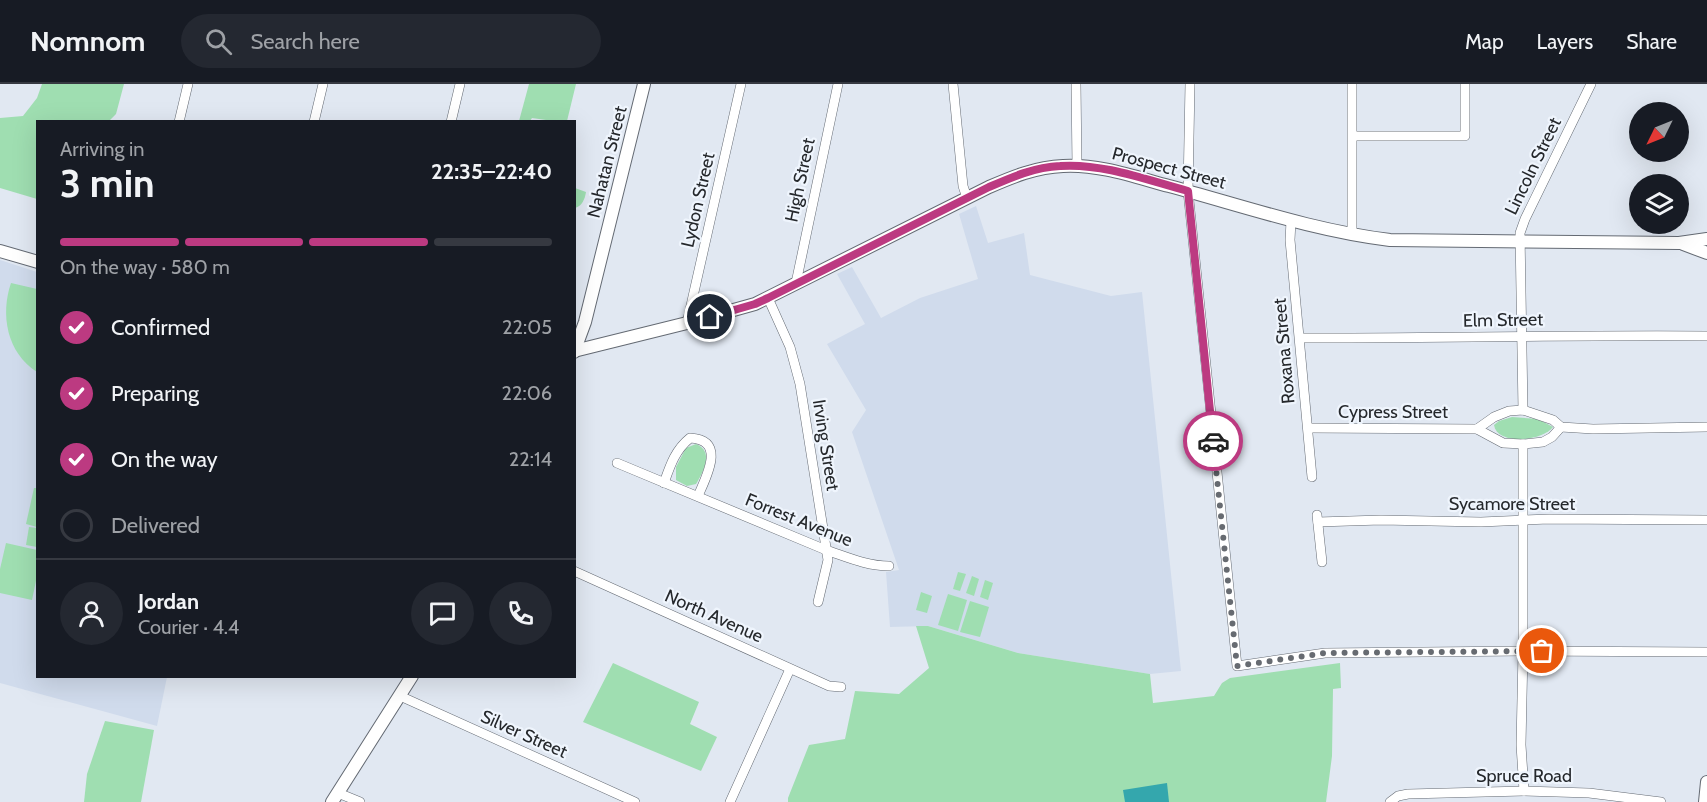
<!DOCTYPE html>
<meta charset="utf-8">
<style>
:root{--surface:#171b24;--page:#242831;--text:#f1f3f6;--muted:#9ea1a6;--line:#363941;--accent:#bc3a81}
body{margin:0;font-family:Cabin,sans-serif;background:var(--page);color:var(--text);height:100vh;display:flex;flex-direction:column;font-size:22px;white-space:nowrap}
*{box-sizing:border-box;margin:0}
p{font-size:20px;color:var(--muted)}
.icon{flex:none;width:33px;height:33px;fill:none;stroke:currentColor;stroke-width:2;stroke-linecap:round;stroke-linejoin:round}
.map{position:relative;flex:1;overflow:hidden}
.panel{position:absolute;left:36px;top:36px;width:540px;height:558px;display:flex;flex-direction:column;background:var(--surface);border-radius:0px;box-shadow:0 6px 24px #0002}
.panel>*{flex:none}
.needle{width:39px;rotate:227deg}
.buttons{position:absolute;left:1629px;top:18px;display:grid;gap:12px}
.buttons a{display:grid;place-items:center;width:60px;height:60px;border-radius:50%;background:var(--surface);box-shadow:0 6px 24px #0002;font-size:30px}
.pin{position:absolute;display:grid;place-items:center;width:51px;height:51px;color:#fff;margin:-26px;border:3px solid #fff;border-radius:50%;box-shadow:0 2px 6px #0007}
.courier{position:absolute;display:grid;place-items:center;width:60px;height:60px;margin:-30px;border:4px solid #bc3a81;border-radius:50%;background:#fff;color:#222;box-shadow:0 2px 8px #0007}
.headline em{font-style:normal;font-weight:700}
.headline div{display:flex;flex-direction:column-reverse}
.headline{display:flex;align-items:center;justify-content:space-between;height:102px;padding:0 24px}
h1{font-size:39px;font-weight:700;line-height:45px}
.bar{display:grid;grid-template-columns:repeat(4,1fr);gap:9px 6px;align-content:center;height:72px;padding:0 24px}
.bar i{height:8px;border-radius:4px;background:var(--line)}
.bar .active{background:var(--accent)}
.bar p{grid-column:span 4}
.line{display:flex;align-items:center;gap:15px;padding:0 24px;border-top:2px solid var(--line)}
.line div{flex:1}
.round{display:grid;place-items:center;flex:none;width:63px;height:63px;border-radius:32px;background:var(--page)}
ol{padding:0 24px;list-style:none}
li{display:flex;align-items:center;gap:18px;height:66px}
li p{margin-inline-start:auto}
li .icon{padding:6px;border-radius:50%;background:var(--accent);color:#fff;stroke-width:4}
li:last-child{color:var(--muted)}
li i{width:33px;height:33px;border:3px solid var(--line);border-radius:50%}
header{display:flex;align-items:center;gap:36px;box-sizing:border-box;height:84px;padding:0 30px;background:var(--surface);border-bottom:2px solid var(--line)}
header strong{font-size:28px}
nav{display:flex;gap:33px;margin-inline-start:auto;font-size:21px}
.search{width:420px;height:54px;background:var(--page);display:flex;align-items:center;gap:15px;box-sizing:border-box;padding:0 21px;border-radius:33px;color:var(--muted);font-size:22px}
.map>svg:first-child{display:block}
.built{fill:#d0dbec}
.green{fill:#9fdeb1}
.water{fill:#34a7ad}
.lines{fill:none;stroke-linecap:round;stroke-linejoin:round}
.street-casing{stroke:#646a73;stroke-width:10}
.secondary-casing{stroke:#646a73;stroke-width:14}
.street{stroke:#fff;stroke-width:9}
.secondary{stroke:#fff;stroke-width:12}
.done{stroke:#676b71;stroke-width:6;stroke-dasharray:0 10.8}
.route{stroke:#bc3a81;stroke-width:8}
.labels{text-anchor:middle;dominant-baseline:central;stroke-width:4.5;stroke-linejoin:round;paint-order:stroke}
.street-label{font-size:18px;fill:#25282c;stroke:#eff5fd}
</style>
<header>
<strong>Nomnom</strong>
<div class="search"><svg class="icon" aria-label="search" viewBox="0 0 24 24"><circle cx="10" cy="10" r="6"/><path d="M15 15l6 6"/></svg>Search here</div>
<nav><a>Map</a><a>Layers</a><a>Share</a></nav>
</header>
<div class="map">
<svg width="1707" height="718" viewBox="0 0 1707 718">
<rect width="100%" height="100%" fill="#e1e8f2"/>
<g class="built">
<polygon points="976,122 988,159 1024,149 1030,191 1111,212 1142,208 1181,587 1150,590 1018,569 928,542 890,543 886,488 899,486 852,348 866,326 827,260 865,240 837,190 852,183 881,234 920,214 978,195 959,130"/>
<polygon points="0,176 37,188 38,592 167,593 157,642 0,599"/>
</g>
<g class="green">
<polygon points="42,0 124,0 116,30 109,37 38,38 37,115 0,104 0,34 23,32 37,14"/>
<polygon points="529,0 576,0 567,37 553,37 532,34 530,37 519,37"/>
<path d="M 575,104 L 586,108 C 585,115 582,122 575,124 Z"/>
<path d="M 11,199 L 37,205 L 37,288 C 7,269 0,231 11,199 Z"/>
<path d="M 1512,333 L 1538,335 L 1553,343 C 1543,357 1497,362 1494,341 L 1499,337 Z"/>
<path d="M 696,360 C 714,367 704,387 696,400 L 687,402 L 676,396 L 676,383 L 686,364 Z"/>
<polygon points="34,404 37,404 37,443 26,440"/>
<polygon points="29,443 37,444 37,463 26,461"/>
<polygon points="6,459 37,466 37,492 32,516 0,509 0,485"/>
<polygon points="958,488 966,490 960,507 953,505"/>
<polygon points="972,492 979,495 974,512 966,509"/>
<polygon points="985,496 993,499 988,516 980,513"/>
<polygon points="921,508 932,512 927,529 916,526"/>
<polygon points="948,510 967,516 958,547 938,541"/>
<polygon points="970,517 989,523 980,553 960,548"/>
<polygon points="916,542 928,542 1018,569 1150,590 1153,619 1214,612 1222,599 1230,594 1340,579 1341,604 1333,605 1332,672 1326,718 788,718 788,714 809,661 845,655 855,607 899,610 929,584"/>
<polygon points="613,579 699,618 690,640 717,653 701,687 583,638"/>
<polygon points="105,637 154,646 141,718 84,718 87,690"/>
</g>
<polygon class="water" points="1167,699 1169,718 1125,718 1123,706"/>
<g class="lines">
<g class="street-casing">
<g id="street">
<polyline points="953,0 963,102 967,114"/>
<polyline points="1076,0 1077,82"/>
<polyline points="1190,0 1188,107 1237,582 1325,569 1523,567 1707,568"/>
<polyline points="179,38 188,0"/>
<polyline points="314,38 323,0"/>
<polyline points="451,38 460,0"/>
<polyline points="1353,52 1465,52 1465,0"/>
<polyline points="1291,137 1290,156 1312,393"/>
<polyline points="1352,151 1352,0"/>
<polyline points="796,199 838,0"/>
<polyline points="768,214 790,263 800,300 828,476 818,518"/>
<polyline points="687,239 741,0"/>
<path d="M 1300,254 C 1435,254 1571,251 1707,252"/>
<polyline points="1523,326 1520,149 1525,135 1591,0"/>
<polyline points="1308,344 1477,345 1503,359 1523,360 1543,358 1552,353 1561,343"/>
<polyline points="1477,345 1494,333 1509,327 1523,326 1553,336 1561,343 1593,345 1707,343"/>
<polyline points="1523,360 1523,567 1521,661 1524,707"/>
<path d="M 617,379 L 826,466 C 847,473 867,482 889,482"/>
<path d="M 664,399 C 670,382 675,366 690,354 C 727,356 706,393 698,412"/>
<polyline points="1317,431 1322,478"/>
<polyline points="1318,438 1381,436 1481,438 1549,435 1707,436"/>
<polyline points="574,487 829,602 841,603"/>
<polyline points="400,612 635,718"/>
<polyline points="338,709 360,718"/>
<polyline points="730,718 790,585"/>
<polyline points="1390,718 1398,712 1408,710 1524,707 1589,709 1661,718"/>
</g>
</g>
<g class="secondary-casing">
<g id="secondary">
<polyline points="1683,160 1707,169"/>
<polyline points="0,167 38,178"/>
<path d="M 574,267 L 687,239 L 755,220 L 989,103 C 1012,93 1036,83 1063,82 C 1099,80 1135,93 1169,102 C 1243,122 1315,147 1390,156 L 1679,159 L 1707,155"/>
<polyline points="574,268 585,238 644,0"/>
<polyline points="332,718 412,592"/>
<polyline points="1705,718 1707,698"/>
</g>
</g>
<use href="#street" class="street"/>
<use href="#secondary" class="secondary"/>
</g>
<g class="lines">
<polyline class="done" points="1213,357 1237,582 1325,569 1542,567"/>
<path class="route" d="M 710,233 L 755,220 L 768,214 L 989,103 C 1012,93 1035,83 1060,82 C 1103,79 1147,96 1188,107 L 1213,357"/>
</g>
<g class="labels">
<g class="street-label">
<text transform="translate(607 78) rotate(-76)">Nahatan Street</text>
<text transform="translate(1533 82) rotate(-64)">Lincoln Street</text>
<text transform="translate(1169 84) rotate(15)">Prospect Street</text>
<text transform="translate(800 96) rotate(-78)">High Street</text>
<text transform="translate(698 116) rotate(-77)">Lydon Street</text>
<text transform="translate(1503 236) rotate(-1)">Elm Street</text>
<text transform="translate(1284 267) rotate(-95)">Roxana Street</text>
<text x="1393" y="328">Cypress Street</text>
<text transform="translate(826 361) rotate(81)">Irving Street</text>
<text x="1512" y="420">Sycamore Street</text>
<text transform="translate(799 436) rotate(22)">Forrest Avenue</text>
<text transform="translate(714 532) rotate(24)">North Avenue</text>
<text transform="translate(524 650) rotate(24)">Silver Street</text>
<text x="1524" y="692">Spruce Road</text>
</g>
</g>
</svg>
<div class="buttons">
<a><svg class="needle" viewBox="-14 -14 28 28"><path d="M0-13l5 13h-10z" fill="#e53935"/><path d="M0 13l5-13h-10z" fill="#9ea1a6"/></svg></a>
<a><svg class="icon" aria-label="layers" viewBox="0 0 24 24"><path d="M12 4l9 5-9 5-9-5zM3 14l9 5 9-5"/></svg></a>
</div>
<div class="pin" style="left:1542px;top:567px;background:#ea580c"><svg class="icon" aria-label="bag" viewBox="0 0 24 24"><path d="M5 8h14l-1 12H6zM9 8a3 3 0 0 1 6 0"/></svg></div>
<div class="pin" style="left:710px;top:233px;background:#1f2937"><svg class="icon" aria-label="home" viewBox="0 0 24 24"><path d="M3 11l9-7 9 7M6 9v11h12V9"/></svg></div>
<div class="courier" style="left:1213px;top:357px"><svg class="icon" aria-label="car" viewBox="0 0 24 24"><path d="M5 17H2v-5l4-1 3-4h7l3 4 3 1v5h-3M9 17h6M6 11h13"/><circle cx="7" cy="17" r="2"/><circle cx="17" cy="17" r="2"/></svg></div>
<section class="panel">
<div class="headline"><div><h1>3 min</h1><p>Arriving in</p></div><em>22:35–22:40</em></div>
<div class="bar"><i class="active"></i><i class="active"></i><i class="active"></i><i></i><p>On the way · 580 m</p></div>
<ol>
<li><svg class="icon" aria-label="check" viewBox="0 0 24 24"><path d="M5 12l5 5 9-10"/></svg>Confirmed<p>22:05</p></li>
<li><svg class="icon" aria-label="check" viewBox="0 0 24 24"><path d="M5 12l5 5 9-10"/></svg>Preparing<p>22:06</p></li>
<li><svg class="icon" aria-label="check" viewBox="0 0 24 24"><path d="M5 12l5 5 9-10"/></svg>On the way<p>22:14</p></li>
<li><i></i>Delivered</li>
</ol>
<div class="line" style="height:108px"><a class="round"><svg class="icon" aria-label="person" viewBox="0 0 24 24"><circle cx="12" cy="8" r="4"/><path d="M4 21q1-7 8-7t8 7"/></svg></a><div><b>Jordan</b><p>Courier · 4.4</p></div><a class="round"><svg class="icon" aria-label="chat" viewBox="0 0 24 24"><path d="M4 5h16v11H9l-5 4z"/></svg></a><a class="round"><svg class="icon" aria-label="phone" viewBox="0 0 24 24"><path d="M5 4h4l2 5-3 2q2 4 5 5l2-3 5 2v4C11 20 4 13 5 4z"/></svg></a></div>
</section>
</div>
